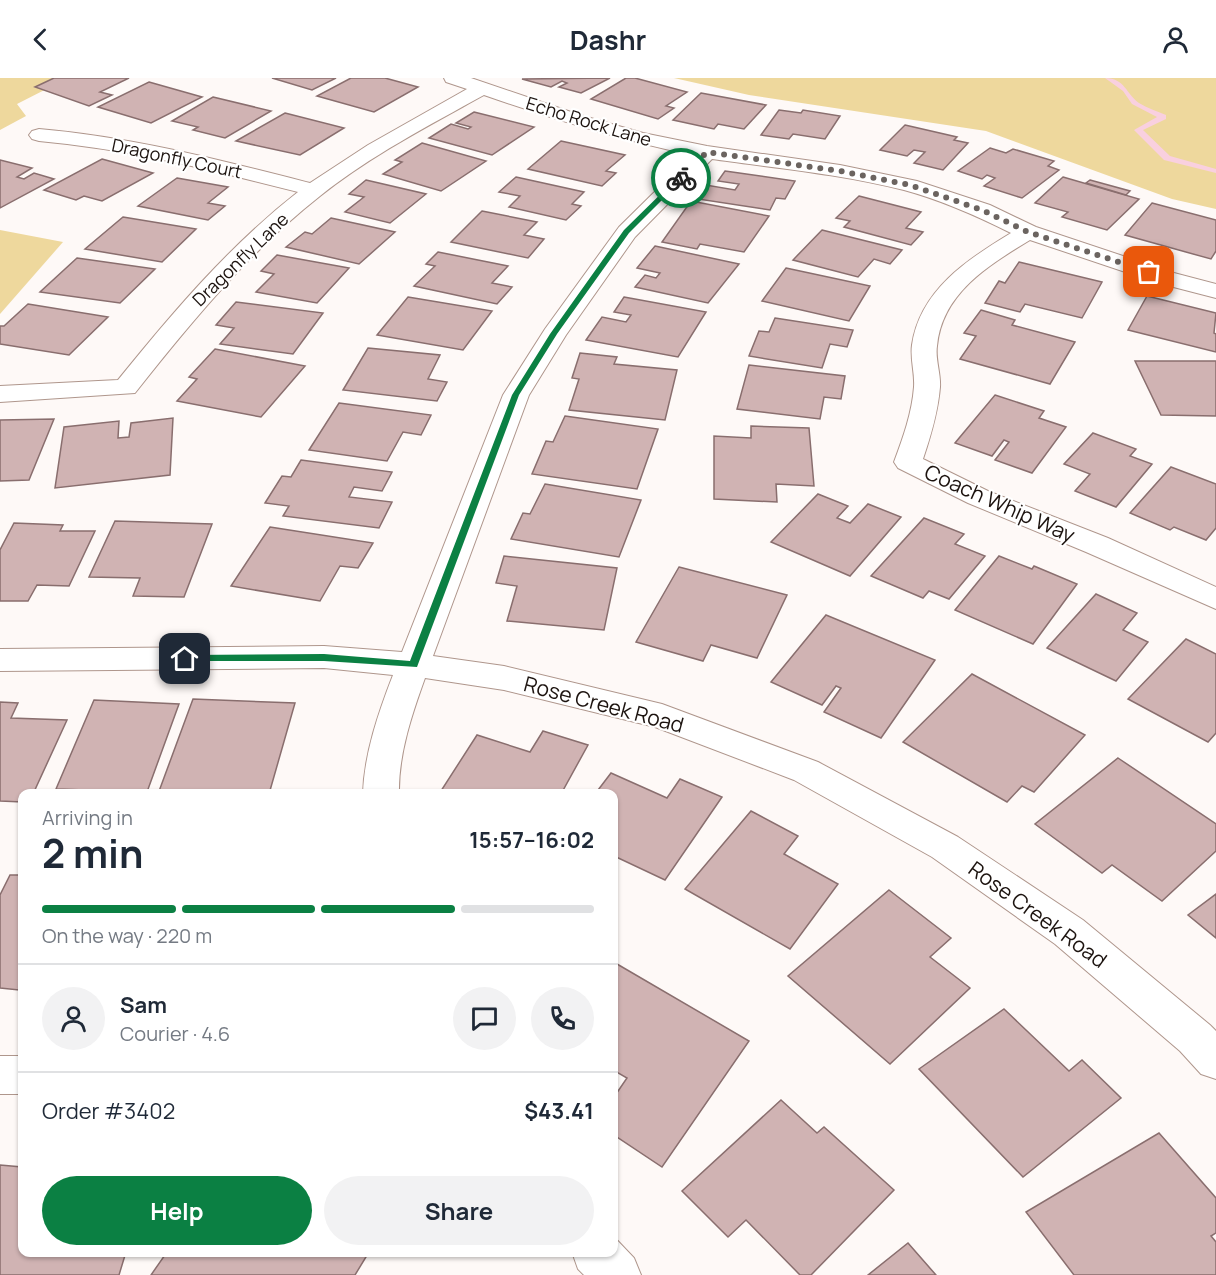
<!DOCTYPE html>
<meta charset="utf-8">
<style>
:root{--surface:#fff;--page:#f2f2f3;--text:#1f2937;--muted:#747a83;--line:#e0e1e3;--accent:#0b8043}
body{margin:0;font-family:Manrope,sans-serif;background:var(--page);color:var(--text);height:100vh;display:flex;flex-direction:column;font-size:22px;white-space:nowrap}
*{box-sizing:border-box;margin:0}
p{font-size:20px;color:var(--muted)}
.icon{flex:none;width:33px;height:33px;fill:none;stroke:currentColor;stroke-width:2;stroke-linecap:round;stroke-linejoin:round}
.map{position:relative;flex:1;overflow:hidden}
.sheet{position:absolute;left:18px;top:711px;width:600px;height:468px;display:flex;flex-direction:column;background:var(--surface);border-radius:12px;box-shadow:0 2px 4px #0004}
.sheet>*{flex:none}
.pin{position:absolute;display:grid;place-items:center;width:51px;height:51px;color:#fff;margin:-26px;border-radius:12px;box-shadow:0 3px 9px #0006}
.courier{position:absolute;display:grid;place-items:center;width:60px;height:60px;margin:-30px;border:4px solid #0b8043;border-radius:50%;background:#fff;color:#222;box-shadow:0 2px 8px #0007}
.head em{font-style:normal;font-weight:700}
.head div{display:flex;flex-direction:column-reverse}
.head{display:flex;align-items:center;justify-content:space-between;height:102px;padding:0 24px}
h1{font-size:39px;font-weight:700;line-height:45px}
.bar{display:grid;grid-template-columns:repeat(4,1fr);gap:9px 6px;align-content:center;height:72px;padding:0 24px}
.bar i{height:8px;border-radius:4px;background:var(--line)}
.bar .current{background:var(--accent)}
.bar p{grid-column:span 4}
.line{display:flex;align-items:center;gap:15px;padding:0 24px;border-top:2px solid var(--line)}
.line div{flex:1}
.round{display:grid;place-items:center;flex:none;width:63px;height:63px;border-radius:32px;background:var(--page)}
.primary-button{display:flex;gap:12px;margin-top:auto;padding:12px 24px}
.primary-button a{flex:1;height:69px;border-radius:36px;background:var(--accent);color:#fff;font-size:24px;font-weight:700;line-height:69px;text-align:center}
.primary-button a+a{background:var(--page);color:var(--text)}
header{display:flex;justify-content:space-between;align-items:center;height:78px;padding:0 24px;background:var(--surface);font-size:27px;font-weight:700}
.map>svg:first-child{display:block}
.green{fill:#eed89d}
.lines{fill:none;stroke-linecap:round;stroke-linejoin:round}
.stream{fill:#f9d0df;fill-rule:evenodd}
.building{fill:#d0b3b3;stroke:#896e6e;stroke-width:1.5}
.minor-casing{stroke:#af968c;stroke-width:2}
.minor{fill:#fff;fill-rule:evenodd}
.route{fill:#0b8043}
.done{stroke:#6b6460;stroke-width:6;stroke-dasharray:0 10.8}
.labels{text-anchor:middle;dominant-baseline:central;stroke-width:4.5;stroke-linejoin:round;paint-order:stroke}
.far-street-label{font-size:18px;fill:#1c130f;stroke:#fff}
.street-label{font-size:21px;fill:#1c130f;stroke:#fff}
</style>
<header><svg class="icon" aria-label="back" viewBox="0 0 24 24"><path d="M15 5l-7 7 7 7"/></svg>Dashr<svg class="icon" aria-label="person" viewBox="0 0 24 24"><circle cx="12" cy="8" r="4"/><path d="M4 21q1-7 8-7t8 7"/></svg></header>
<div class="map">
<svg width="1216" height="1197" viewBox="0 0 1216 1197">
<rect width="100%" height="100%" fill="#fef9f7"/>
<g class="green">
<polygon points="0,0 68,0 17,26 26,38 0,52"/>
<polygon points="674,0 1216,0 1216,131 1172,121 986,53 749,17"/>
<polygon points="0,152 63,164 0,236"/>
</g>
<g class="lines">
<path class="stream" d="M 1105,0 C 1125,0 1126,16 1139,25 C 1147,30 1157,33 1166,37 L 1166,41 L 1143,52 L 1170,78 L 1216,91 L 1216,95 L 1164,82 L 1134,52 L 1157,39 L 1132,26 L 1123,13 Z"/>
</g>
<g class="building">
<polygon points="54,0 129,0 100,14 112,17 89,28 35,9"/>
<polygon points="272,0 336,0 312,12"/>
<polygon points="351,0 385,0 418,9 374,34 317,18"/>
<polygon points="610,0 581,15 559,9 567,5 562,3 551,9 522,1"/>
<polygon points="626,0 635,0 687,14 666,28 674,30 658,41 591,21"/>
<polygon points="149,4 202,19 151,45 98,29"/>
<polygon points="701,15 766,27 744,51 718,46 714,51 673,42"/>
<polygon points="213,19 271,33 225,60 193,52 198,49 172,43"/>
<polygon points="779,32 801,35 803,32 840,38 825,61 793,56 789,61 761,57"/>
<polygon points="474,34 534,49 492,77 429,60 451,46 468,51 471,49 456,45"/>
<polygon points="285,35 344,50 300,77 236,63"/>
<polygon points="905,47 957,59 954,62 968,65 943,92 914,85 925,74 914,72 907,78 880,72"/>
<polygon points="561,63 625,77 606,93 616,95 602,108 528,91"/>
<polygon points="422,65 486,83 441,113 383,96 402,84 395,82"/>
<polygon points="990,70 1006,75 1013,71 1054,83 1048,88 1059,92 1022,120 984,108 995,100 987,97 982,101 958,93"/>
<polygon points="102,81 153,95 102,123 84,118 76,122 44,112"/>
<polygon points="0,82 32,90 17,99 24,101 34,95 54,101 0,130"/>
<polygon points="725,93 795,103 785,121 776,120 770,132 698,121 706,107 735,112 739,106 718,103"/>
<polygon points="516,99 584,114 572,126 581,128 566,142 509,129 520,118 499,114"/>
<polygon points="1063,99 1139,121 1107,152 1062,139 1068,134 1035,125"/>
<polygon points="177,100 228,109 208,125 225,128 208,142 138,128"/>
<polygon points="366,102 426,116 390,145 345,134 364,119 349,116"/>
<polygon points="1090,102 1130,113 1126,117 1086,105"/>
<polygon points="859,118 921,134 906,150 923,154 911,167 844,149 850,143 836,140"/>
<polygon points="691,123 769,138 744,174 700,166 697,171 662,164"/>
<polygon points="1152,125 1216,142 1216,173 1211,181 1125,157"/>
<polygon points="482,133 537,144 524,157 544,161 528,180 451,164"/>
<polygon points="123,139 196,151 162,184 85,171"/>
<polygon points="331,140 395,154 359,186 286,169 305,154 312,156"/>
<polygon points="822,152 902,172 890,186 874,181 858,199 793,182"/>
<polygon points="655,168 739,186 708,225 635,209 645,197 656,200 660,195 637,190"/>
<polygon points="438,174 508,188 492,205 512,209 497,226 414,208 435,188 426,186"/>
<polygon points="277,177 349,190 317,225 256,214 274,196 261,193"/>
<polygon points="77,180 155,191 120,225 40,214"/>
<polygon points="1019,184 1102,204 1082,240 1025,226 1020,234 985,225 999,203 1005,205"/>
<polygon points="786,190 870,208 849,243 762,223"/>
<polygon points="1147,218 1216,235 1214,255 1216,256 1216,274 1128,252"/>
<polygon points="408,219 492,233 463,272 377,257"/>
<polygon points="624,219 706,234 678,279 586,262 602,239 626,244 631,237 614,234"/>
<polygon points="236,224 323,235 293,276 220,266 234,250 216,247"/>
<polygon points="28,226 108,239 69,277 0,266 0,248 4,248"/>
<polygon points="981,232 1015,242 1012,247 1075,264 1050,306 960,281 976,258 964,255"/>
<polygon points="775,240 853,252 847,269 830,266 822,290 749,278 759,253 769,254"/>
<polygon points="368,270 440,277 428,301 447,304 437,323 343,312"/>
<polygon points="215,271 305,288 261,339 177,323 197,301 189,299"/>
<polygon points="580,275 617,279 614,286 677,292 665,342 569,332 579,301 572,300"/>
<polygon points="1135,283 1216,283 1216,338 1161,337"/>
<polygon points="749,287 845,298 841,321 824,319 820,341 737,331"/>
<polygon points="995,317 1044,333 1039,340 1066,349 1032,395 995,382 1009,364 1004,362 992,378 955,365"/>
<polygon points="339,325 431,337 421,357 403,354 387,383 309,372"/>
<polygon points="565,338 658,351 637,411 532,396 546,363 553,364"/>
<polygon points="173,340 170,397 55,410 64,349 119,343 118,360 129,359 131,345"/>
<polygon points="54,341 29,402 0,403 0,342"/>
<polygon points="751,348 809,350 814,408 776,406 777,424 714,421 714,358 751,360"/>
<polygon points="1093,355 1136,371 1130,378 1152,386 1116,429 1075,413 1090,396 1064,386"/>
<polygon points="301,382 392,394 382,413 354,409 349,419 392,424 379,450 283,438 289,428 265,425 282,398 291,399"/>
<polygon points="1171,389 1216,406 1216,450 1206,462 1174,449 1170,452 1130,435"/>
<polygon points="545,406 641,422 619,479 511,461 523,435 530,436"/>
<polygon points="818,416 848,428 837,440 850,445 868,426 901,439 850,498 771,464"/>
<polygon points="924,440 964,456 955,466 985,478 949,521 929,513 923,520 871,498"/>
<polygon points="115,443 212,446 184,519 133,518 140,500 89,499"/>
<polygon points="14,445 63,447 60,453 95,453 69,508 37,507 28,523 0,523 0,472"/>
<polygon points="270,449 373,465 358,490 340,488 320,523 231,508"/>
<polygon points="504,478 617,490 604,552 507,543 517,508 496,505"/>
<polygon points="999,478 1032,491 1034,488 1077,506 1033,566 955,532"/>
<polygon points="679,489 787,517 757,580 711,567 703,583 636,564"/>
<polygon points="1096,516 1137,535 1123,552 1148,564 1116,603 1047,570"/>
<polygon points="826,537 935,582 881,660 824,634 841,610 836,608 822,627 771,604"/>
<polygon points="1186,561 1216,576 1216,655 1208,664 1128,621"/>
<polygon points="972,596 1085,657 1034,714 1022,708 1007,724 903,664"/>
<polygon points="193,621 295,625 269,716 158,716"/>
<polygon points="94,622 179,626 147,714 56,711"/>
<polygon points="0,624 18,625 11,640 67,642 33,716 22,716 22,724 0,723"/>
<polygon points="543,653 588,667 561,716 439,716 477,657 530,674"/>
<polygon points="1118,680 1216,746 1216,773 1162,823 1112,787 1102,795 1035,746"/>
<polygon points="611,695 667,720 680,701 722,719 665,802 614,778 614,716 595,716"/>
<polygon points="751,733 798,758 784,776 838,806 790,871 685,811"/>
<polygon points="10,797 22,797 22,905 19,912 0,910 0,817"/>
<polygon points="889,812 951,860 930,879 970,910 890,986 788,898"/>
<polygon points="1216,816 1216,860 1188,837"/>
<polygon points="617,886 749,963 662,1089 614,1057 614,1019 627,1000 615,993 614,996 614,891"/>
<polygon points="1004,931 1069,993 1082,982 1121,1020 1023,1099 919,991"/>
<polygon points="781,1022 817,1055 824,1049 894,1112 811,1197 800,1197 746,1142 728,1159 682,1113"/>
<polygon points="1159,1055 1216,1120 1216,1155 1211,1158 1216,1164 1216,1197 1074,1197 1026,1134"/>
<polygon points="0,1087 22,1089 22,1174 126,1174 119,1197 0,1197"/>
<polygon points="908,1165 936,1197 868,1197"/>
<polygon points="167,1174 369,1174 355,1197 151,1197"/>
</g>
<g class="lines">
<g class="minor-casing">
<g id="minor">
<path d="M 444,0 L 471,0 L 580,37 L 643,55 L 707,68 L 840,87 L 917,103 L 990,127 L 1036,149 L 1174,195 L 1216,206 L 1216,220 L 1158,205 L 1030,162 C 989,187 942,215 937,268 C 935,281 941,296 940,309 C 938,334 931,357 923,381 L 988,413 L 1108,460 L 1216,509 L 1216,531 L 1086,474 L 968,425 L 898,390 L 894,384 C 903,360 912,335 914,309 C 915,295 910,281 912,267 C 920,212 968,181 1011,155 C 977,138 941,122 904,112 C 841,96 776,90 712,81 L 635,159 L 566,257 L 529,317 L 433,578 L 504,588 L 662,626 L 818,684 L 958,759 L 1083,842 L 1210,947 L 1216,953 L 1216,1001 L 1201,996 L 1180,973 L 1055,866 L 932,779 L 794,702 L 655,649 L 504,612 L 425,600 C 412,636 398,677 399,716 L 363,716 C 364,676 379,633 393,597 L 324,590 L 0,593 L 0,571 L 324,568 L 402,574 L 503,317 L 545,251 L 619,149 L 692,77 C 621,62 553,41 484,17 C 428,48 370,78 320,118 C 249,174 191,244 135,315 L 0,324 L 0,308 L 118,302 C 173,234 229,168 298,114 C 211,92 129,71 39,63 L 32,61 L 29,57 L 32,53 L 39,51 C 132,59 220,82 310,105 L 368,67 L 467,11 L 446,4 Z"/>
<rect x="0" y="978" width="22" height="38"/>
<polygon points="614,1159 634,1180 641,1197 584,1197 578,1191 572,1174 614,1174"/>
</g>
</g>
<use href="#minor" class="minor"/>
</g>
<polygon class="route" points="679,98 684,100 629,155 557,256 519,317 417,589 324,583 181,583 180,581 185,577 324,576 410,583 512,317 550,256 624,152"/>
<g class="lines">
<polyline class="done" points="681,100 707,74 840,93 910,107 982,132 1028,154 1149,194"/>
</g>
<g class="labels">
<g class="far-street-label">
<text transform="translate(589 43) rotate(17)">Echo Rock Lane</text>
<text transform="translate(177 80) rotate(12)">Dragonfly Court</text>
<text transform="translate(240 181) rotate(-44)">Dragonfly Lane</text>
</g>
<g class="street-label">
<text transform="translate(1000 425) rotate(24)">Coach Whip Way</text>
<text transform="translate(604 626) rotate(15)">Rose Creek Road</text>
<text transform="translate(1038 836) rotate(36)">Rose Creek Road</text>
</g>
</g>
</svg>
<div class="pin" style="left:1149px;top:194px;background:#ea580c"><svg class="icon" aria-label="bag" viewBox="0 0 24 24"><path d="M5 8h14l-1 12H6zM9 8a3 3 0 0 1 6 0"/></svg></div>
<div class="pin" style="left:185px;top:581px;background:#1f2937"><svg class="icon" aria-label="home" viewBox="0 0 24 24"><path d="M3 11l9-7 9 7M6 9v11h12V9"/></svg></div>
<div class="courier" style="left:681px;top:100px"><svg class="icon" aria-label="bike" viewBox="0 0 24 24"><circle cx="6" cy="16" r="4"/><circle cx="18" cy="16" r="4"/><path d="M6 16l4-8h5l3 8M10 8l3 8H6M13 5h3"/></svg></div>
<section class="sheet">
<div class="head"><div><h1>2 min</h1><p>Arriving in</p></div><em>15:57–16:02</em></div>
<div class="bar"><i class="current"></i><i class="current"></i><i class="current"></i><i></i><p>On the way · 220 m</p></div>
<div class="line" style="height:108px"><a class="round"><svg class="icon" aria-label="person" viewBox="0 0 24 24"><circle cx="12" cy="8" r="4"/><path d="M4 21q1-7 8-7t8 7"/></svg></a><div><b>Sam</b><p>Courier · 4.6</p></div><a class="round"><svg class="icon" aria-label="chat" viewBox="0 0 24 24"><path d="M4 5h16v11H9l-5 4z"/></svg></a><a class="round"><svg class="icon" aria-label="phone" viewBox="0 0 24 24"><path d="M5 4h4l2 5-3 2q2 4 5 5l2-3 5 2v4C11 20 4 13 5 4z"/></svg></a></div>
<div class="line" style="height:78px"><div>Order #3402</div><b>$43.41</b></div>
<div class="primary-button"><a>Help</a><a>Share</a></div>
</section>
</div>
